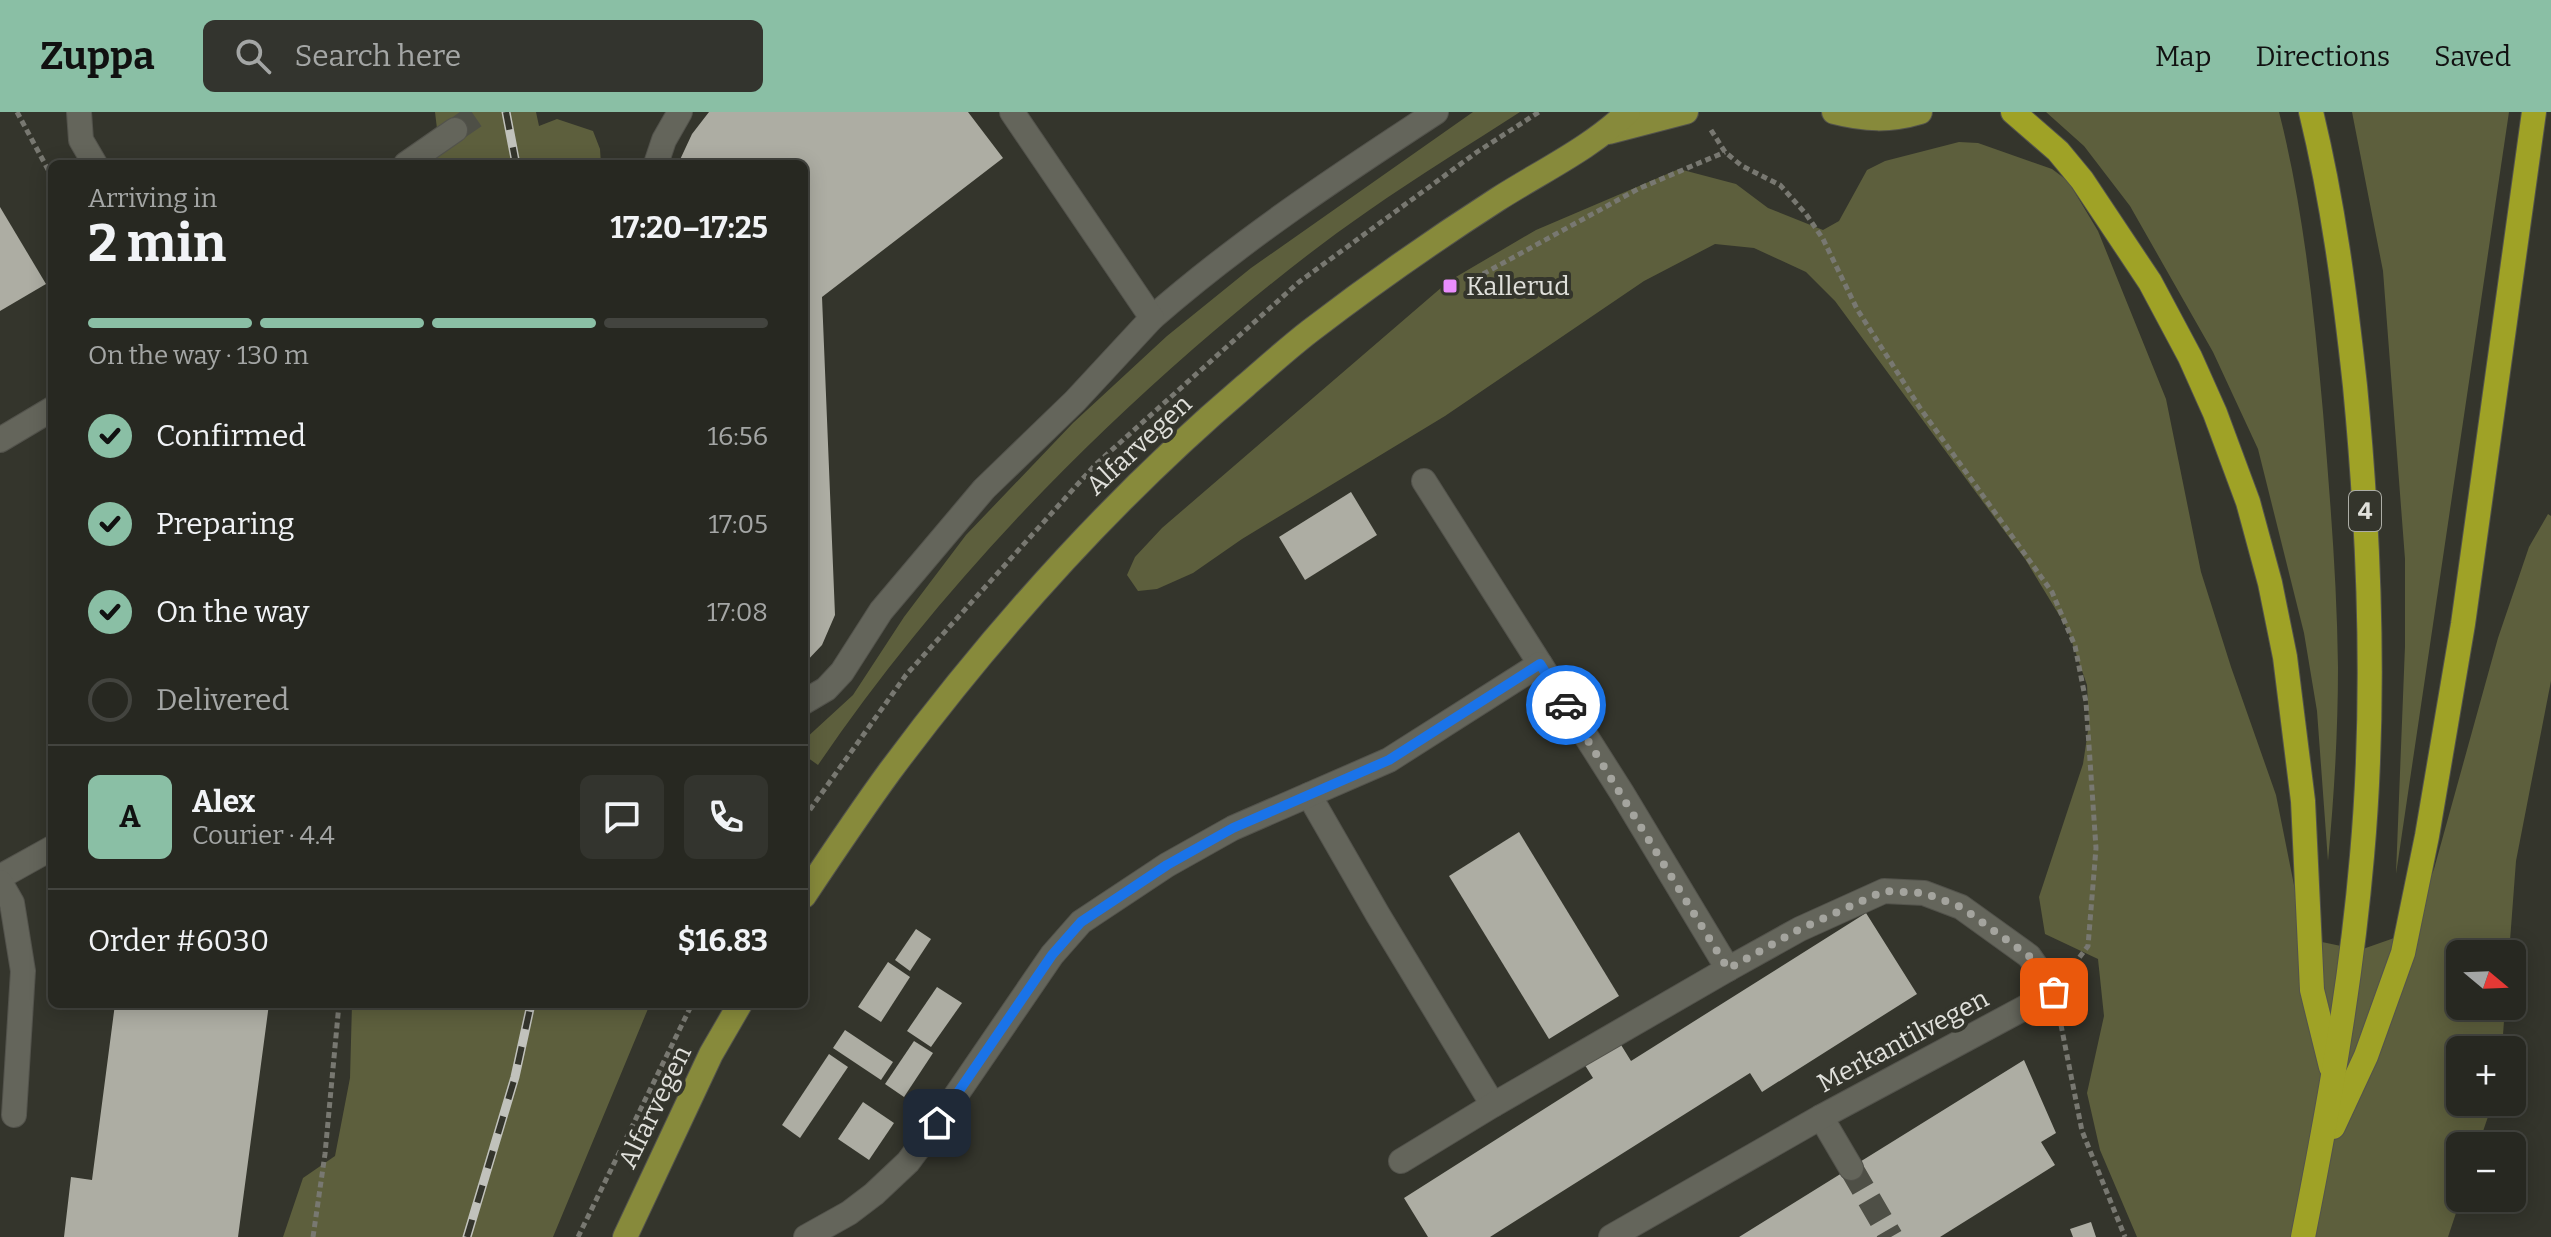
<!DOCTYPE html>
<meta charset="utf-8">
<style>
:root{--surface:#272821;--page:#33342e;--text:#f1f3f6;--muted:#a4a6a5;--line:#43443f;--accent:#8abfa5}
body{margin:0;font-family:Bitter,serif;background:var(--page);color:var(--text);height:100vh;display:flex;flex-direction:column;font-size:30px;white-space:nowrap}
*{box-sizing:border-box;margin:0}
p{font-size:26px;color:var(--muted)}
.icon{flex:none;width:44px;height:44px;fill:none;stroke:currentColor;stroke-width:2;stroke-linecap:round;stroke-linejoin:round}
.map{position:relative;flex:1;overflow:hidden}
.side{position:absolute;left:48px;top:48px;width:760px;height:848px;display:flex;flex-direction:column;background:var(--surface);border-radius:12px;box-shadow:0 4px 20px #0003,0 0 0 2px var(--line)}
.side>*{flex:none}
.needle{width:52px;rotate:109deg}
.controls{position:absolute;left:2446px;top:828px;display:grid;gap:16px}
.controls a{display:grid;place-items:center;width:80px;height:80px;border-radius:12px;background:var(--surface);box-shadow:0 4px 20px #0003,0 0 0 2px var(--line);font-size:40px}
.pin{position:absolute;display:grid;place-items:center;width:68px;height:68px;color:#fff;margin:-34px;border-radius:16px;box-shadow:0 4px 12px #0006}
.courier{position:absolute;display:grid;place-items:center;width:80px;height:80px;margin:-40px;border:6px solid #1a73e8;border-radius:50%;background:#fff;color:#222;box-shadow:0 2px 10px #0007}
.head em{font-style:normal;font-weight:700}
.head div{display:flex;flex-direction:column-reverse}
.head{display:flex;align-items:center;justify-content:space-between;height:136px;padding:0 40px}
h1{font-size:52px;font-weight:700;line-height:60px}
.bar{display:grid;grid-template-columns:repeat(4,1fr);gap:12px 8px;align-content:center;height:96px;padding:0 40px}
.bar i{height:10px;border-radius:6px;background:var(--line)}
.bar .selected{background:var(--accent)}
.bar p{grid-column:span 4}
.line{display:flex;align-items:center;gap:20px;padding:0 40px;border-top:2px solid var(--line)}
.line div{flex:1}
.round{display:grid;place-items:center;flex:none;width:84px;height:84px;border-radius:12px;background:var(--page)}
ol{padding:0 40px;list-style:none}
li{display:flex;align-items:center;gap:24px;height:88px}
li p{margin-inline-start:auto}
li .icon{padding:8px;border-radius:50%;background:var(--accent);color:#111;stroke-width:4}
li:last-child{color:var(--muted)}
li i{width:44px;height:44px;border:4px solid var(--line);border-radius:50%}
header{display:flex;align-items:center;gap:48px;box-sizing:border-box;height:112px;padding:0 40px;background:var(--accent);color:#111}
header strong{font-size:38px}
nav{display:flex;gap:44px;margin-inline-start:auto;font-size:28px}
.search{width:560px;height:72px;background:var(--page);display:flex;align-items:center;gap:20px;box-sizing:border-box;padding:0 28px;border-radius:12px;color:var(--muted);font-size:30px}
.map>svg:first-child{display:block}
.green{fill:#5d5f3d}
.building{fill:#adada3}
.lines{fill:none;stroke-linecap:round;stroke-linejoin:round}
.minor-tunnel{stroke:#4e4f46;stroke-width:24;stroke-dasharray:24 12;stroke-linecap:butt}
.minor-casing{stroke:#53534c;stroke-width:26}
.major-casing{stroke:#53534c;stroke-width:26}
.highway-casing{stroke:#53534c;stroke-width:26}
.path{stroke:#787871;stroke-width:5;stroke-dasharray:6 4;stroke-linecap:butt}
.minor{stroke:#64655b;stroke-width:24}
.major{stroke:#878a3b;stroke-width:24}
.highway{stroke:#9fa226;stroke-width:24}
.rail-casing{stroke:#c1c2bc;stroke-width:9}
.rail{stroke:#34352c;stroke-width:6;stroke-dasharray:18;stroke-linecap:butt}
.done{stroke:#a4a49e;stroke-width:8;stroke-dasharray:0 14.4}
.route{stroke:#1a73e8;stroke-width:10}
.poi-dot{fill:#ea8dfd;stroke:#34352c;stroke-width:3}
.labels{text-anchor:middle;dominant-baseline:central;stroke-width:8;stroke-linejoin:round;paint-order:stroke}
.shield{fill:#34352c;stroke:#acada6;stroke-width:2}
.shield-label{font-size:24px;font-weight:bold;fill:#e0e0db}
.poi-label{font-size:26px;fill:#e0e0db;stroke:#34352c;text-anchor:start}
.street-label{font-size:26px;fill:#e0e0db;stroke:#34352c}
</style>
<header>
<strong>Zuppa</strong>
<div class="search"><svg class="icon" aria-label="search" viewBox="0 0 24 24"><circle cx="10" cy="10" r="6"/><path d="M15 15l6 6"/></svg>Search here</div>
<nav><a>Map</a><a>Directions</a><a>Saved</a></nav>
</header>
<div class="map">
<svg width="2551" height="1125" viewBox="0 0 2551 1125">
<rect width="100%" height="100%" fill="#34352c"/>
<g class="green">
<polygon points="435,0 536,0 539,14 557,7 593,19 600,37 601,52 424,52 440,42"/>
<path d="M 1473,0 L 1520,0 C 1469,33 1418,64 1368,99 C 1307,141 1249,189 1193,237 C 1052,360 923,499 818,653 L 804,643 L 804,628 L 853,583 L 904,505 L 966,423 L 1073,311 L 1167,224 L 1251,156 Z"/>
<path d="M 2046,0 L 2279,0 C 2304,98 2314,200 2323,300 C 2330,385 2337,470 2338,555 C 2338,620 2334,685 2328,749 L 2317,599 L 2304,521 L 2258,337 L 2213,240 L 2130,94 L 2084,34 Z"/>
<polygon points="2352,0 2509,0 2396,762 2405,534 2405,447 2383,159"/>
<polygon points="1959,30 1978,31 2052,57 2068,69 2098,119 2166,287 2201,460 2231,555 2276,683 2299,798 2307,816 2322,830 2360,838 2397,825 2412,812 2434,757 2498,526 2529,435 2548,402 2551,404 2551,569 2516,749 2509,842 2460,842 2460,894 2505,894 2502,938 2460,938 2460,990 2493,990 2478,1034 2460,1034 2461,1086 2448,1125 2137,1125 2100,1038 2087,981 2104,904 2098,847 2045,822 2039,785 2083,652 2089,612 2087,573 2067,516 2025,447 1835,189 1806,160 1754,136 1715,132 1644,169 1445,304 1242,427 1193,461 1157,477 1138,479 1127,463 1135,445 1162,416 1449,169 1536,118 1679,57 1736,72 1768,96 1823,118 1839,109 1867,58 1885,49"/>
<polygon points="352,892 650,892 553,1125 283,1125 303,1066 335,1044 350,966"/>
</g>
<g class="building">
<polygon points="709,0 968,0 1003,46 822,185 835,503 822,533 804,552 804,52 678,52 692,22"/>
<polygon points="0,95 46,172 0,199"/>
<polygon points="1351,380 1377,423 1305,468 1279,425"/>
<polygon points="1519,720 1619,884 1549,927 1449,764"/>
<polygon points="1866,801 1917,882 1762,980 1750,961 1490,1125 1428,1125 1404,1086 1593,966 1583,950 1618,928 1631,949"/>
<polygon points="916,817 931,827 910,859 895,848"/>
<polygon points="888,850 910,865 881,910 858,895"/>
<polygon points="937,875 962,891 931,935 907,919"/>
<polygon points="115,892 269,892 238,1125 64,1125 71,1065 92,1068"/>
<polygon points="845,918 893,950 881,968 833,936"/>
<polygon points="914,929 933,941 904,985 885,972"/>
<polygon points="829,942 848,955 800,1026 782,1013"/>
<polygon points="2024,948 2056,1021 2041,1030 2055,1053 1940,1125 1739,1125"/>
<polygon points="863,990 894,1011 869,1048 838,1027"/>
<polygon points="2091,1110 2096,1125 2073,1125 2070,1117"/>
</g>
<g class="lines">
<g class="minor-tunnel">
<polyline points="455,18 481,0"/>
<polyline points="1851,1056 1891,1125"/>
</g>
<g class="minor-casing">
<g id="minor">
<polyline points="79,0 81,28 95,52"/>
<polyline points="406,52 455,18"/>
<polyline points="656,52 664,28 680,0"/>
<path d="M 1152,206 C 1240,129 1338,64 1436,0"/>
<polyline points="0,328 52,297"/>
<polyline points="1424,369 1622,681 1728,857"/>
<polyline points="804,590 826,577 842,560 881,499 984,377 1075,289 1152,206 1012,0"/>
<polyline points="1309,683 1378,803 1493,993"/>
<polyline points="0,765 52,736"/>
<polyline points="0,770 12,791 23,859 14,1003"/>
<polyline points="1821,1005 1851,1056"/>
<polyline points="1401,1049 1493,993 1728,857 1800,817 1884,779 1924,781 1961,795 2029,844 2054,880 1821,1005 1611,1125"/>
<polyline points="806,1125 849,1101 874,1082 908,1050 937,1011 1052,843 1081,810 1167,753 1233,716 1389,648 1540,552"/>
</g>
</g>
<g class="major-casing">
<g id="major">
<path d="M 1834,0 C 1865,8 1890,9 1920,0"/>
<polyline points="1609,20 1686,0"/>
<path d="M 804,784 C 832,742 860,700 890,659 C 995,518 1111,388 1245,274 C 1267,255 1288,236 1310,219 C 1370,173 1434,128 1498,87 C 1542,59 1591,36 1628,0"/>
<polyline points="625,1125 711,942 740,892"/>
</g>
</g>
<g class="highway-casing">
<g id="highway">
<polyline points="2013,0 2058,39 2082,68 2150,170 2190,245 2215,301 2248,390 2270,471 2285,545 2303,689 2312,878 2331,955"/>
<polyline points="2333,1015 2366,944 2403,841 2427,724 2463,512 2534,0"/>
<path d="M 2303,1125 C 2328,999 2351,872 2362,744 C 2376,587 2370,430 2355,274 C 2345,182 2333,90 2311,0"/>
</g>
</g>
<g class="path">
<polyline points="17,0 52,65"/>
<polyline points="1711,18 1725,40 1742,54 1780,73 1806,102 1823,127 1857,197 1920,296 2052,480 2075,534 2086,590 2096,736 2088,834 2073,854"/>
<polyline points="1483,162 1638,77 1725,40"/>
<polyline points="804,706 906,563 1095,353 1299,170 1477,40 1539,0"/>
<polyline points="2061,913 2082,1019 2125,1125"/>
<polyline points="313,1125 325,1042 339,892"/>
<polyline points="578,1125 692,892"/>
</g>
<use href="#minor" class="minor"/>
<use href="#major" class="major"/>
<use href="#highway" class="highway"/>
<g class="rail-casing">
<g id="rail">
<polyline points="506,0 516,52"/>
<polyline points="467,1125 515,965 531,892"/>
</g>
</g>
<use href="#rail" class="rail"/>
</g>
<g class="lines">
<polyline class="done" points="1566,593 1728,857 1800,817 1884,779 1924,781 1961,795 2029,844 2054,880"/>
<polyline class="route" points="937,1011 1052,843 1081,810 1167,753 1233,716 1389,648 1540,552 1566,593"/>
</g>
<rect class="poi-dot" x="1442" y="166" width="16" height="16" rx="4"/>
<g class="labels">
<rect class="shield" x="2349" y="379" width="32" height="40" rx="6"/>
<g class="shield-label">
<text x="2365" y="399">4</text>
</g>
<g class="poi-label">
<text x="1466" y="174">Kallerud</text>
</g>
<g class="street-label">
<text transform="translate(1139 333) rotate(-43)">Alfarvegen</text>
<text transform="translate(1903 929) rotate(-28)">Merkantilvegen</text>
<text transform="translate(655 995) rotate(-64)">Alfarvegen</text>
</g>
</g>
</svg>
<div class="controls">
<a><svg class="needle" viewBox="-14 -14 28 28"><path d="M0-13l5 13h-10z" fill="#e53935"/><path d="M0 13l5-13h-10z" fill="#a4a6a5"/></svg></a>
<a>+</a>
<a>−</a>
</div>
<div class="pin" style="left:2054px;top:880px;background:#ea580c"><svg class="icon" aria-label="bag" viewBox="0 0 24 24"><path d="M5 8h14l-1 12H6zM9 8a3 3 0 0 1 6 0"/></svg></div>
<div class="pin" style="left:937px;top:1011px;background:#1f2937"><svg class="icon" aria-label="home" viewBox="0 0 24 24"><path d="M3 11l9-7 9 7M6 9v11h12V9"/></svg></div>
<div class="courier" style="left:1566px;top:593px"><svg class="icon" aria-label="car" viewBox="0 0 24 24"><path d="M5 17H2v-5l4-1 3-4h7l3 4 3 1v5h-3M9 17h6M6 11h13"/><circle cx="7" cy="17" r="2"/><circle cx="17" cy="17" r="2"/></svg></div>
<section class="side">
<div class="head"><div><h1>2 min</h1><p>Arriving in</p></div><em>17:20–17:25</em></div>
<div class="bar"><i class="selected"></i><i class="selected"></i><i class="selected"></i><i></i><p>On the way · 130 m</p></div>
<ol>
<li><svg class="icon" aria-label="check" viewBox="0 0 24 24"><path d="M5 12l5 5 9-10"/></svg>Confirmed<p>16:56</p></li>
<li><svg class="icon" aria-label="check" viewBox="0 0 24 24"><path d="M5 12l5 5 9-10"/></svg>Preparing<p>17:05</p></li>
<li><svg class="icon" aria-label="check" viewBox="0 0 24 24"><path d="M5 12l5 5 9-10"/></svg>On the way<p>17:08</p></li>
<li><i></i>Delivered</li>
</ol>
<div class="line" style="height:144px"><b class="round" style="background:var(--accent);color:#111">A</b><div><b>Alex</b><p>Courier · 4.4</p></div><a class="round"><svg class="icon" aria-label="chat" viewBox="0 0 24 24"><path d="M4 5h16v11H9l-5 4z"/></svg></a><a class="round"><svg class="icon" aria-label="phone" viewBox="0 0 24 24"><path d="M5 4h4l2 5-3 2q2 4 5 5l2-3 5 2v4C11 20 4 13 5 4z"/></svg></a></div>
<div class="line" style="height:104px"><div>Order #6030</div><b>$16.83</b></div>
</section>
</div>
